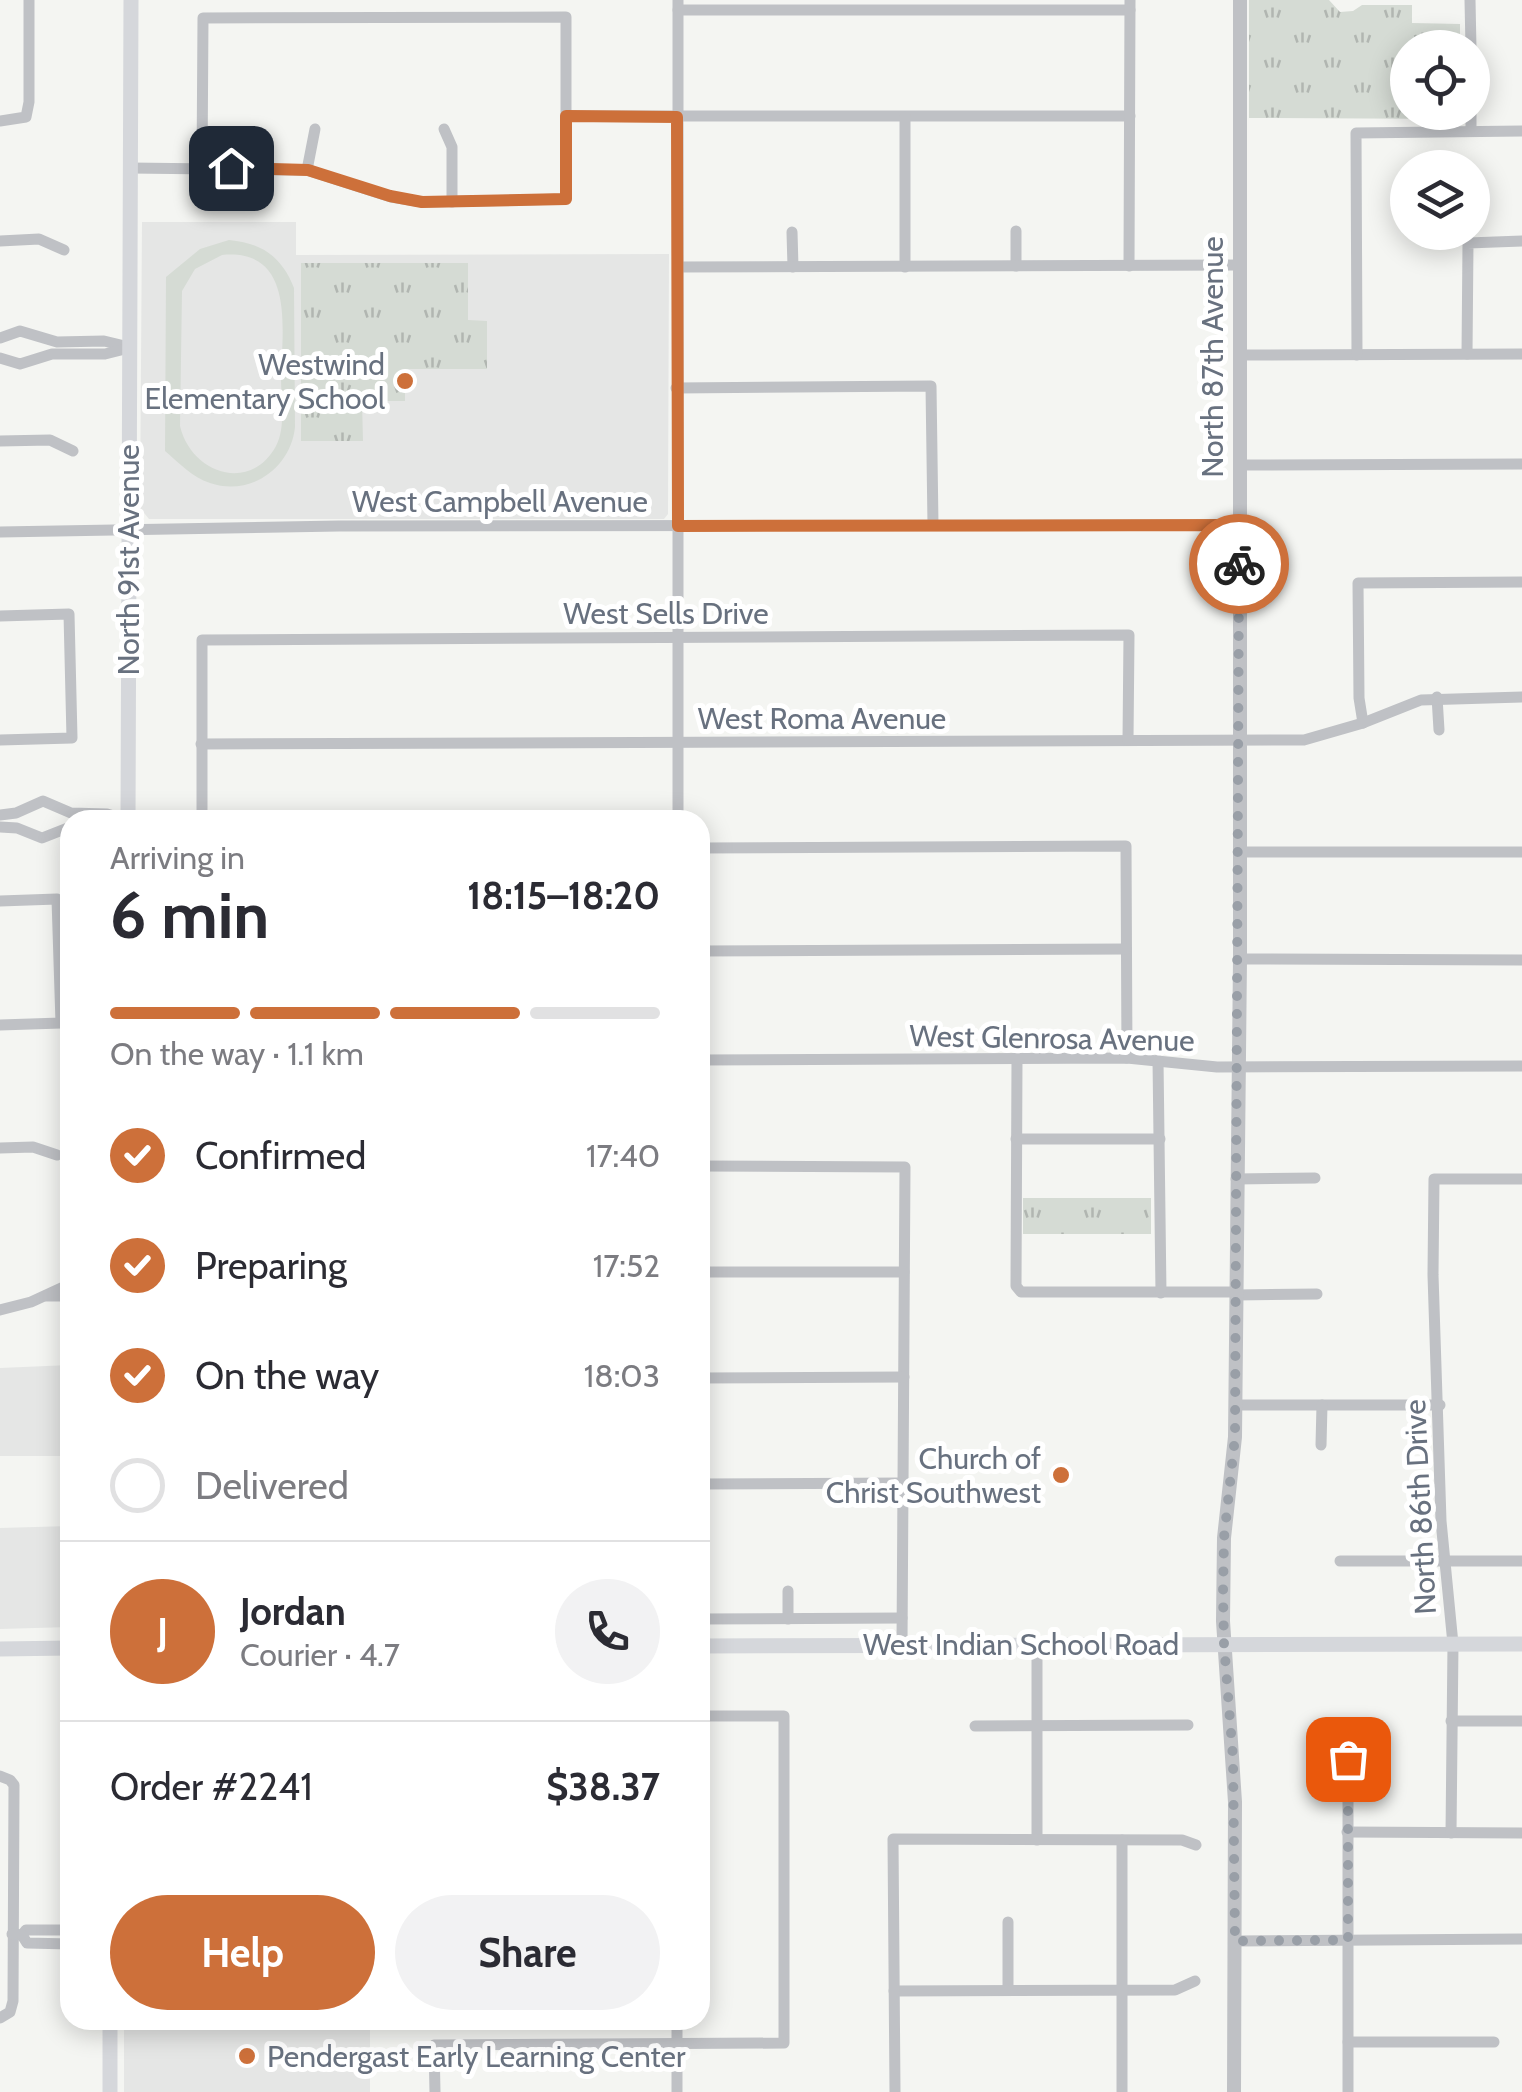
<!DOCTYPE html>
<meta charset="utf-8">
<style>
:root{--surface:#fff;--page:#f2f2f3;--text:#2b2b33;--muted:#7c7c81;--line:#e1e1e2;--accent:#cd703a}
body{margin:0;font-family:Cabin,sans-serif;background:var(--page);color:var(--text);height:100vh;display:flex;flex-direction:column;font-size:38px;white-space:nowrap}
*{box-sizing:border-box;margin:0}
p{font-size:32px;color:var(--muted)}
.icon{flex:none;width:55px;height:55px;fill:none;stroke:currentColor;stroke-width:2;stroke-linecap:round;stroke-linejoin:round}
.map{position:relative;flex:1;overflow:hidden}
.drawer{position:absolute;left:60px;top:810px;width:650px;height:1220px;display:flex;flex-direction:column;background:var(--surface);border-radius:30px;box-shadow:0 5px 25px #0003}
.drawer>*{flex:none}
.tools{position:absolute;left:1390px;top:30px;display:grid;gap:20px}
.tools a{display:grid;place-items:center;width:100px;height:100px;border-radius:50%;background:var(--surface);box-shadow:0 5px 25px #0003;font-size:50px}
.pin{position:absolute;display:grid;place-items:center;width:85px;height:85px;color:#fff;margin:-42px;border-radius:20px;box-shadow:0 5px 15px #0006}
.courier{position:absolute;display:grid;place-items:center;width:100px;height:100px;margin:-50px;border:8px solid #cd703a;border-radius:50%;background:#fff;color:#222;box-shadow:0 2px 12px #0007}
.headline em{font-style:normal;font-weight:800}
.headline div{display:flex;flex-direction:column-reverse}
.headline{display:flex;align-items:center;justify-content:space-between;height:170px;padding:0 50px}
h1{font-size:65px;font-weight:800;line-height:75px}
.bar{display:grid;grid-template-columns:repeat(4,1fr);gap:15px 10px;align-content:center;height:120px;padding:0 50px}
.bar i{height:12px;border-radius:8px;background:var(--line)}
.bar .on{background:var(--accent)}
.bar p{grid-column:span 4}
.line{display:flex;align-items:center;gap:25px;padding:0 50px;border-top:2px solid var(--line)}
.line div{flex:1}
.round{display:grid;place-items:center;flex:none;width:105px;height:105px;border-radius:52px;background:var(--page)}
ol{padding:0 50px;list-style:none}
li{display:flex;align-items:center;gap:30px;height:110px}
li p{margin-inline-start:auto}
li .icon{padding:10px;border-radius:50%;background:var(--accent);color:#fff;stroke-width:4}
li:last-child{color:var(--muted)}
li i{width:55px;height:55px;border:5px solid var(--line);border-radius:50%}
.cta{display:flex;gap:20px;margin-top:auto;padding:20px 50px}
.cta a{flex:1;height:115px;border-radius:60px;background:var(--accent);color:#fff;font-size:40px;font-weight:800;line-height:115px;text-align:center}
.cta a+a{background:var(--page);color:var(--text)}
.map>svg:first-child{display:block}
.built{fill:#e5e6e5}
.grass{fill:url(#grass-tufts)}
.pitch{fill:#d5dbd4;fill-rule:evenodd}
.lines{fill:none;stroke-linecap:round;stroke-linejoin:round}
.minor{stroke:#bfc1c5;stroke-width:11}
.tertiary{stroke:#bfc1c5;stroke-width:14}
.secondary{stroke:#d5d7db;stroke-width:15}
.done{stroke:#999fa7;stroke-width:10;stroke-dasharray:0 18}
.route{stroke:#cd703a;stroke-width:12}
.poi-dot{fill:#cd703a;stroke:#fff;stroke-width:4}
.labels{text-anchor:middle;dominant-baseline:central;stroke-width:10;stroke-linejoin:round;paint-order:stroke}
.street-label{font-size:30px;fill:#68717f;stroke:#fff}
.poi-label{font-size:30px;fill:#68717f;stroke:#fff;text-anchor:end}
</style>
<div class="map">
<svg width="1522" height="2092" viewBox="0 0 1522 2092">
<defs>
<pattern id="grass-tufts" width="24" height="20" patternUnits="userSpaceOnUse" patternTransform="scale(2.5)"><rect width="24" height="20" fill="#d5dbd4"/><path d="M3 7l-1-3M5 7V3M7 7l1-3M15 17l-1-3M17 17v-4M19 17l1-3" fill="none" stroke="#b1b6b1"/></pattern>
</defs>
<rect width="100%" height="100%" fill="#f4f5f2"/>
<g class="built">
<polygon points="142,222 296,222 296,255 669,254 668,514 664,519 149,519 140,508"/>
<polygon points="70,1365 70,1456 0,1456 0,1368"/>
<polygon points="70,1526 70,1627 0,1629 0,1528"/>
<rect x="124" y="2020" width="246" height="72"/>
</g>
<g class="grass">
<polygon points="1249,0 1329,0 1340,12 1353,11 1362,5 1412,5 1412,23 1460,24 1460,47 1408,48 1408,112 1461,113 1461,119 1249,118"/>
<polygon points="301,263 468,263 468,320 487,321 487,369 405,369 405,401 362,401 363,441 301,441"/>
<rect x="1023" y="1198" width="128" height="36"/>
</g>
<path class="pitch" d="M 229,240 C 262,243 282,257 294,288 L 295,427 C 291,468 250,497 210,483 C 192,477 179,463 165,451 L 166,277 L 200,249 ZM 222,255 C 296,248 282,330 281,378 C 281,399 286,427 276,446 C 250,494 191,473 180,426 L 182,291 L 195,269 Z"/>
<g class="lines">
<g class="minor">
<polyline points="1470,0 1471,48"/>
<polyline points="678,10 1130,10"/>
<polyline points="1471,112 1471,131"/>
<polyline points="566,116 1130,116"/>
<polyline points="905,117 905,267"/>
<polyline points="0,121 26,117 29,102 29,0"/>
<polyline points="444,129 452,147 452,202"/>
<polyline points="130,168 307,170 391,197 422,202 566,199 566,17 203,18 202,168"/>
<polyline points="307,170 315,129"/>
<polyline points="1016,231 1016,266"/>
<polyline points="792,232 793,267"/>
<polyline points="0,241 39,239 64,250"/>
<polyline points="1129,266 1130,0"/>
<polyline points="679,267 1240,265"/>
<polyline points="0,338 20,331 57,342 104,341 129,347"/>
<polyline points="1467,354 1468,243 1522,241"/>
<polyline points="1240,355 1522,354"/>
<polyline points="1357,355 1356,133 1522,131"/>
<polyline points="0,358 20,364 52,354 105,354 125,349"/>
<polyline points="676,388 931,386 933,525"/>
<polyline points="0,441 50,440 73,451"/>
<polyline points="1240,465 1522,464"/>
<polyline points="0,532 339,526 1239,525"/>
<polyline points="0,616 69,614 72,738 0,740"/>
<polyline points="1437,697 1439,730"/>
<polyline points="1363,723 1359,698 1358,583 1522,582"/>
<polyline points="201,744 1304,740 1363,723 1421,700 1522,697"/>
<polyline points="0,815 16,813 43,801 71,813 107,814 126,820"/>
<polyline points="202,820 202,640 1129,635 1128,740"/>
<polyline points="678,820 678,0"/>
<polyline points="0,827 17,828 42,838 70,827"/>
<polyline points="700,848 1126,846 1127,1058"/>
<polyline points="1239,852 1522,852"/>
<polyline points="0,901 57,899 61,1023 0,1025"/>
<polyline points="700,951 1126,949"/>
<polyline points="1240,959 1522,960"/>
<polyline points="1017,1059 1016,1286 1021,1292 1236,1292"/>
<polyline points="700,1060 1127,1058 1217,1067 1522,1066"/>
<polyline points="1158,1060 1161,1293"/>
<polyline points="1016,1139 1160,1139"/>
<polyline points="0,1148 33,1147 57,1155"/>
<polyline points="700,1166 905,1167 902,1644"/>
<polyline points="1236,1179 1315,1178"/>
<polyline points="700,1272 904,1272"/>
<polyline points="1236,1295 1317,1294"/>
<polyline points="47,1296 70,1296"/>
<polyline points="0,1310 31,1302 70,1284"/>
<polyline points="700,1378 904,1377"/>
<polyline points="1235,1405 1440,1405"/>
<polyline points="1321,1445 1322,1405"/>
<polyline points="700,1484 904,1483"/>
<polyline points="1340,1561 1522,1561"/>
<polyline points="788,1591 788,1619"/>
<polyline points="700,1619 902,1618"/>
<polyline points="1451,1721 1522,1721"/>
<polyline points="975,1726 1188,1725"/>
<polyline points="0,1776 10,1780 14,1785 13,2001 10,2012 0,2018"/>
<polyline points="1347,1832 1522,1833"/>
<polyline points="1451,1833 1453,1644 1441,1521 1433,1275 1434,1179 1522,1179"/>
<polyline points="1037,1840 1037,1645"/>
<polyline points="12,1934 22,1935 26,1930 70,1930"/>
<polyline points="22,1935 27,1943 70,1944"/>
<polyline points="1235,1941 1522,1939"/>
<polyline points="1008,1990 1008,1922"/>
<polyline points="894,1991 1175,1990 1195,1981"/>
<polyline points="677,2020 677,2092"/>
<polyline points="1348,2042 1494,2042"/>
<polyline points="435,2092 434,2045 784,2043 784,1716 700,1716"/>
<polyline points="895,2092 893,1839 1182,1840 1196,1845"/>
<polyline points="1122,2092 1122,1840"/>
<polyline points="1348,2092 1348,1723"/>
</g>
<polyline class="tertiary" points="1234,2092 1235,1802 1223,1621 1224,1538 1235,1437 1240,959 1240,0"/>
<g class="secondary">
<polyline points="128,820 131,0"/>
<polyline points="700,1646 1522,1644"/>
<polyline points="0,1649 70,1648"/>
<polyline points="110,2092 110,2020"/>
</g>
</g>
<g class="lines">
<polyline class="done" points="1239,564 1235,1437 1224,1538 1223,1593 1224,1644 1233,1758 1235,1941 1348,1940 1348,1759"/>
<polyline class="route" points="231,168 308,170 390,196 422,202 566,199 566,116 677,117 678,526 1240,525 1239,564"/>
</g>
<g class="poi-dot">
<circle cx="405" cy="381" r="10"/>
<circle cx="1061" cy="1475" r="10"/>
<circle cx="247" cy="2056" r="10"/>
</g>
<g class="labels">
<g class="street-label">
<text transform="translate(1212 357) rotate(-90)">North 87th Avenue</text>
<text x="500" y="501">West Campbell Avenue</text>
<text transform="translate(128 560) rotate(-90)">North 91st Avenue</text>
<text x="666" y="613">West Sells Drive</text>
<text x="822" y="718">West Roma Avenue</text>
<text transform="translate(1052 1038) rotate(1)">West Glenrosa Avenue</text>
<text transform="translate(1420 1507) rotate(-93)">North 86th Drive</text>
<text x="1021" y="1644">West Indian School Road</text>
</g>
<g class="poi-label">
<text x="385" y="364">Westwind<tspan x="385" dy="34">Elementary School</tspan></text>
<text x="1041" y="1458">Church of<tspan x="1041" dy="34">Christ Southwest</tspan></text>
<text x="267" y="2056" text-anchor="start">Pendergast Early Learning Center</text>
</g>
</g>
</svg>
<div class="tools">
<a><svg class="icon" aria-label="locate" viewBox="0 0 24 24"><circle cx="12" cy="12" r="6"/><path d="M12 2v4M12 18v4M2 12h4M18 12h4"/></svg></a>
<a><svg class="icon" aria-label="layers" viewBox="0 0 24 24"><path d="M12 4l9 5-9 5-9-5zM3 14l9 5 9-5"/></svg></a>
</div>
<div class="pin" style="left:1348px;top:1759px;background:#ea580c"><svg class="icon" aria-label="bag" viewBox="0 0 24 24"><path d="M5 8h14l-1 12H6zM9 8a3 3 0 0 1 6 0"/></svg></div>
<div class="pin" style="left:231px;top:168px;background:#1f2937"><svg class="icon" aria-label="home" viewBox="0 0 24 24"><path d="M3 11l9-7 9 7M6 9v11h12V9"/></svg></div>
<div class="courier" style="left:1239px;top:564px"><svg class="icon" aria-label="bike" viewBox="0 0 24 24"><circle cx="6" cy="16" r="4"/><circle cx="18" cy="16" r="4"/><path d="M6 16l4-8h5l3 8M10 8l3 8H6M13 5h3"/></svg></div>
<section class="drawer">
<div class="headline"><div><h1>6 min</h1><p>Arriving in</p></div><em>18:15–18:20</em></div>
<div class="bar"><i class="on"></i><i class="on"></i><i class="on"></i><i></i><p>On the way · 1.1 km</p></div>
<ol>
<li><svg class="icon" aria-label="check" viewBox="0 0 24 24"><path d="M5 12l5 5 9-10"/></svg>Confirmed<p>17:40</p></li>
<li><svg class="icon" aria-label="check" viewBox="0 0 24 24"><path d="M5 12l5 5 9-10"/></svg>Preparing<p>17:52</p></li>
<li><svg class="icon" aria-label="check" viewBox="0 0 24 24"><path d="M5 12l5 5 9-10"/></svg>On the way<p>18:03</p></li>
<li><i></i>Delivered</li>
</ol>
<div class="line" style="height:180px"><b class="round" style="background:var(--accent);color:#fff">J</b><div><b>Jordan</b><p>Courier · 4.7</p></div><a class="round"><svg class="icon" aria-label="phone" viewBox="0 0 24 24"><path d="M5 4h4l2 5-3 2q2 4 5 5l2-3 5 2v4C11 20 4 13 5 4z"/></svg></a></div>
<div class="line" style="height:130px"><div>Order #2241</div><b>$38.37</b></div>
<div class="cta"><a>Help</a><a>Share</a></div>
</section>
</div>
